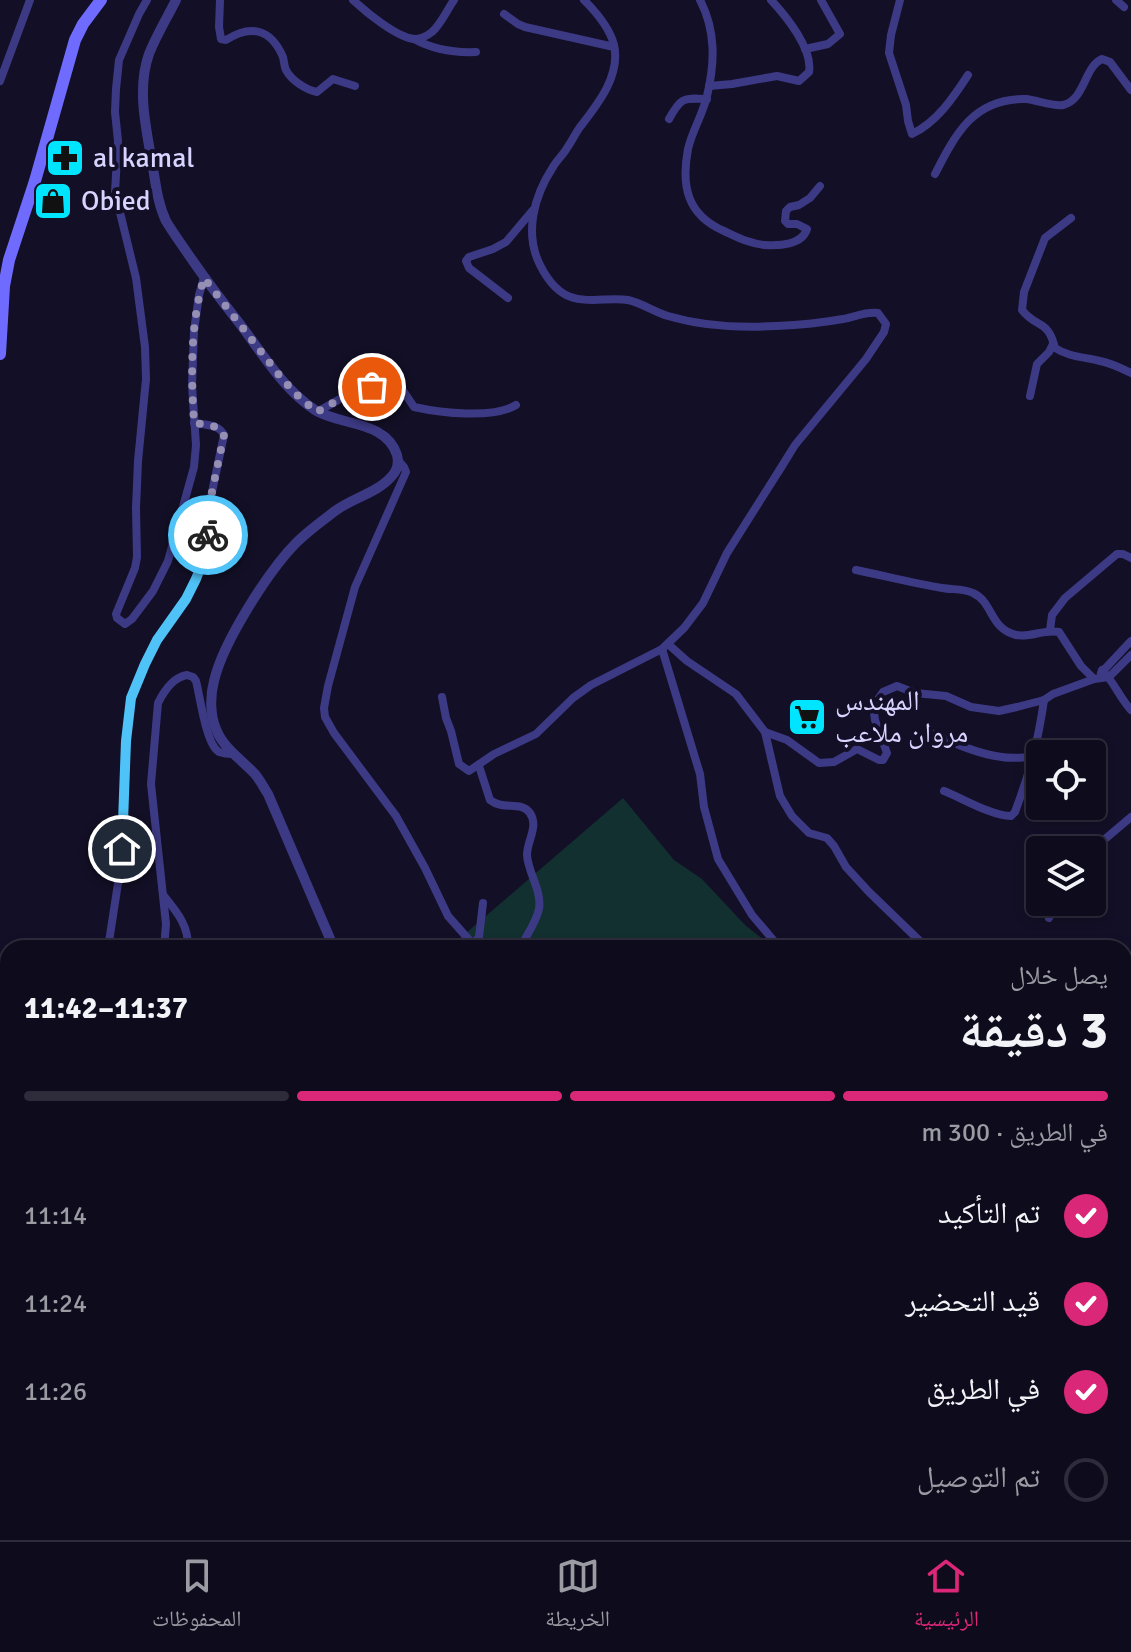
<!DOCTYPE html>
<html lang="ar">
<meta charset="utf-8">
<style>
:root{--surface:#0e0b1c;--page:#1c1929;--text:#f1f3f6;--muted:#9b9ba3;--line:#2e2b3b;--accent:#db2777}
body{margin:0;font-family:Signika,"Noto Naskh Arabic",sans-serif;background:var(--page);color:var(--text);direction:rtl;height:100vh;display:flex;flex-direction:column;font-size:30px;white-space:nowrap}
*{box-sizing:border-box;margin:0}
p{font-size:26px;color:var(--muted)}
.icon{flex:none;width:44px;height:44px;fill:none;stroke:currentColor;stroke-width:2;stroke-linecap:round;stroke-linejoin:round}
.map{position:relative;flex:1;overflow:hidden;direction:ltr}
.drawer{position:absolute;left:0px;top:940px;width:1132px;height:600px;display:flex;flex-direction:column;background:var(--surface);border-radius:24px 24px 0 0;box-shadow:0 4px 12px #0003,0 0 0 2px var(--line);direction:rtl}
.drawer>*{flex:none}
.fabs{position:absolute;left:1026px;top:740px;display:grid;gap:16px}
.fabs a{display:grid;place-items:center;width:80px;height:80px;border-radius:8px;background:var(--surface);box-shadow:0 4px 12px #0003,0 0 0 2px var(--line);font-size:40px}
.pin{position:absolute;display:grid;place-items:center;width:68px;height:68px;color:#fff;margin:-34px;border:4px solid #fff;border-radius:50%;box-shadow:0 2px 8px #0007}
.courier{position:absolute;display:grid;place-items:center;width:80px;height:80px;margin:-40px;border:6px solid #4fc3f7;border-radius:50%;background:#fff;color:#222;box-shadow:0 2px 10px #0007}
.overview em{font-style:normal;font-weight:800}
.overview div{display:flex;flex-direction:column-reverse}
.overview{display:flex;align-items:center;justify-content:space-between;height:136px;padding:0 24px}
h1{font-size:52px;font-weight:800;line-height:60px}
.bar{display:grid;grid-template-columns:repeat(4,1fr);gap:12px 8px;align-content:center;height:96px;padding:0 24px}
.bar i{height:10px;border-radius:6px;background:var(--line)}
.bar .current{background:var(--accent)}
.bar p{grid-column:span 4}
ol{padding:0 24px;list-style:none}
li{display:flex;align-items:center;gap:24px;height:88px}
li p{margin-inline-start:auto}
li .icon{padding:8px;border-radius:50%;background:var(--accent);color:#fff;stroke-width:4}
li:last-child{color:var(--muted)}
li i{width:44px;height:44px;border:4px solid var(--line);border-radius:50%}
.tabs{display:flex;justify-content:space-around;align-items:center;height:112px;border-top:2px solid var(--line);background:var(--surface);font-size:22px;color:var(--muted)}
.tabs a{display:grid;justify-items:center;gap:4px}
.tabs .current{color:var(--accent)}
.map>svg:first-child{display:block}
.green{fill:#12302f}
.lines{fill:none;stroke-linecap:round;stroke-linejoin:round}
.minor{stroke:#3d3a85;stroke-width:8}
.tertiary{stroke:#3d3a85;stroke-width:10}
.secondary{stroke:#6f6bff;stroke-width:12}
.done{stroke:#948fb3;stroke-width:8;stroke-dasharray:0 14.4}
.route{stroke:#4fc3f7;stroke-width:10}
.labels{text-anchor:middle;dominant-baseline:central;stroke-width:8;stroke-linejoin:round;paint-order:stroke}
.poi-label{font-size:28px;fill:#d9d4ff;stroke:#130f26;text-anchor:start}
</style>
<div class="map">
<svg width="1131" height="1540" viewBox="0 0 1131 1540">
<rect width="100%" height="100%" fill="#130f26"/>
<g class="green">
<polygon points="623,798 674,860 702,879 745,925 774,948 453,948 451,946"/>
<polygon points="1131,1201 1131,1540 1096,1540 1091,1532 1124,1532 1124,1205"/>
</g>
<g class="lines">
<g class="minor">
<polyline points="147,0 139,14 119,60 116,89 115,112 118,141 115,192 136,278 145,347 146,379 138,461 136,508 137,557 135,568 116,614 117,618 125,624 132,619 153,591 168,561 194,467 196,445 192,385 194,331 199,295 204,278"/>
<path d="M 220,0 L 219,27 L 221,39 L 226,40 C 251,24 271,29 283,57 C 284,61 284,66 286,70 C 291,80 306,90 317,92 L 333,79 L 355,86"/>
<path d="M 353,0 C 366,12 396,37 414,39 C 420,39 427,36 432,32 C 441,24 447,10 454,0"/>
<path d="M 700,0 C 716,31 715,63 707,96 C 703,114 692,131 688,149 C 681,186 687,215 724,231 C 737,237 750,244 765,245 C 779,246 802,245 807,229 L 797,224 L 788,224 L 785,221 L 786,211 L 790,207 L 799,205 L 810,198 L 820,186"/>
<path d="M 900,0 L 891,35 L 889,53 L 906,105 L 908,121 L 912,134 C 937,122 953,98 968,75"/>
<polyline points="1116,0 1124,7"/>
<polyline points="504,14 518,24 525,27 614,47"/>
<path d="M 414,39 C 434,50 453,53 476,52"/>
<polyline points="805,49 828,44 840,34 821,0"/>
<polyline points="0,81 30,0"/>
<path d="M 709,86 L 732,84 L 777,76 L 799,81 L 809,72 C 813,49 786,16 771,0"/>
<path d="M 669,119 C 681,97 683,98 707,99"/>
<path d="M 935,174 C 956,133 974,98 1026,99 C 1036,100 1055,107 1063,105 C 1085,100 1084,67 1102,59 L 1110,62 L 1131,90"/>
<path d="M 1071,218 L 1045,238 L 1024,292 L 1022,310 C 1037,329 1048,319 1055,348 C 1069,357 1084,357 1100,361 C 1111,363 1121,368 1131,373"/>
<polyline points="508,298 469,268 466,261 469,257 493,249 506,242 533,210"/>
<polyline points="1030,396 1037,364 1049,352 1053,344"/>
<path d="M 317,412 L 347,395 L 383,381 L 402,389 L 414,407 C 441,413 493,419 516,405"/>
<polyline points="398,460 404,467 406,472 355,587 328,686 324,708 325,717 334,733 396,816 425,868 448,916 471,942 479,948"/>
<path d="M 856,570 C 885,576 913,583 942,588 C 952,590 963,588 973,593 C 993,602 990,629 1016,635 C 1030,638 1044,629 1059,632 L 1081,666 L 1094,679"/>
<polyline points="1050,630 1052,615 1065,598 1117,554 1123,554 1131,558"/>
<polyline points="668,644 687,661 736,694 765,732 787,740 819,763 834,762 857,749 879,760 883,760 887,753 875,720 873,706 883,692 897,686 915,693 946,696 971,707 999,711 1017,707 1044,700 1053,694 1094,679 1109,677 1131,655"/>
<polyline points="662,649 700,774 704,807 718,859 752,915 780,948"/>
<path d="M 1102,670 C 1114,682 1120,698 1131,710"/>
<polyline points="1101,673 1131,641"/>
<path d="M 442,697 L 446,718 L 451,731 L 459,764 L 469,771 L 494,754 L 536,734 L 573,698 L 591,685 L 662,649 L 684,628 L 703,603 L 727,553 L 782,466 L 795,445 L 866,359 L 884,332 L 886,324 L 878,313 C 866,311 855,317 843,319 C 821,323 799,325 776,326 C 741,328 702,326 668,316 C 654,312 642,303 628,300 C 611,297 591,303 574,298 C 558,294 547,279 540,265 C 524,233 534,196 553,167 C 557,160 563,155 567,148 C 572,141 575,134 580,127 C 597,105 621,76 614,45 C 610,29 596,12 584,0"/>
<polyline points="765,732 780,796 792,816 809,833 827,838 834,846 846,867 869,892 927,948"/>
<path d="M 934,734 C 956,744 978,754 1002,757 C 1012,759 1023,757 1034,757"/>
<path d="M 479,766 L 490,800 C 504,811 520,800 530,813 C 539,827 527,840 527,855 C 528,873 542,890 539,909 C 536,923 526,936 520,948"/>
<path d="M 944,791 C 962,798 992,816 1011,816 L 1015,812 C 1030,772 1038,742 1044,700"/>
<polyline points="1092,850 1131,817"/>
<path d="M 164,896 C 177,912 189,926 188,948"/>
<polyline points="1049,918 1056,902"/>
<polyline points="474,943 479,937 483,903"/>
<path d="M 108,948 L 121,864 L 126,741 L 131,698 L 145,664 L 157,640 L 186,599 L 206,554 L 208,545 L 208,511 L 224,435 C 219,424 205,425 194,423"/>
<path d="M 164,948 L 166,924 L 151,784 L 158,703 C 164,691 174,677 187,675 L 193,677 L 196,681 C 200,696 206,745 219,752 C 222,753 230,754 233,754"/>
<polyline points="1124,1132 1131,1130"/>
<polyline points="1124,1192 1131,1194"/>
<polyline points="1124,1254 1131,1266"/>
<polyline points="0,1367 8,1357"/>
<path d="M 0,1463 L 3,1464 C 5,1471 4,1475 0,1481"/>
<polyline points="601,1532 603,1540"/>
<polyline points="655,1532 661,1540"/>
<polyline points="876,1532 882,1540"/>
<polyline points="907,1532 923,1540"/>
<polyline points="972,1532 977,1540"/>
<polyline points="786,1540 798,1532"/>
</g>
<g class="tertiary">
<path d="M 176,0 C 167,18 156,36 149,54 C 136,90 147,132 153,168 C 156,186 158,204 166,221 C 172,231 179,241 186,251 C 203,276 221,300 240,324 C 262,353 284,390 315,410 C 340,426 386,420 397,455 C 399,463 397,471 391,477 C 377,493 352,498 335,511 C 322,521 308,531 297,542 C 269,570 223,642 214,681 C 210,696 210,715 216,729 C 223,748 242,760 255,774 C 260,780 264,788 268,794 L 334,948"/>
<polyline points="392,1532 394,1540"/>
<polyline points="131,1540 134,1532"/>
<polyline points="501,1540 501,1532"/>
</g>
<polyline class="secondary" points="0,354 4,286 9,260 35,181 75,40 83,24 101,0"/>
</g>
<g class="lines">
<path class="done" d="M 208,535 L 208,511 L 224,435 C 219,424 205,425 194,423 C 191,375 190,324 204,278 L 283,380 L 301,399 L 317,412 L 347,395 L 372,387"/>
<polyline class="route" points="122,849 126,741 131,698 145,664 157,640 186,599 196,579 206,554 208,535"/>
</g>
<defs>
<g id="pharmacy-square" transform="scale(2)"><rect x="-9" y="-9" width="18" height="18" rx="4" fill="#00e5ff" stroke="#130f26"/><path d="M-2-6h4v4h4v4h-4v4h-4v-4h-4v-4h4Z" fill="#111"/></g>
<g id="shop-square" transform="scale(2)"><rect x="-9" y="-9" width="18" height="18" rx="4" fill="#00e5ff" stroke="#130f26"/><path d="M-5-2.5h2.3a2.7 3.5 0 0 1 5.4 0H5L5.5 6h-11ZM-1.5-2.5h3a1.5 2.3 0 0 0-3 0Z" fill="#111"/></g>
<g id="supermarket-square" transform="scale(2)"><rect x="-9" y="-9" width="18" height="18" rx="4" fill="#00e5ff" stroke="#130f26"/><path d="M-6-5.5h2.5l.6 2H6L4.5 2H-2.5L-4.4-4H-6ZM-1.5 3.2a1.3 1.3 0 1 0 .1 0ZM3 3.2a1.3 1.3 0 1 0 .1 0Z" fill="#111"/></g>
</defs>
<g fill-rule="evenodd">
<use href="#pharmacy-square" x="65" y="158"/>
<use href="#shop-square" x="53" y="201"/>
<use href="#supermarket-square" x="807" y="717"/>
</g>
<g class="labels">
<g class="poi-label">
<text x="93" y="158">al kamal</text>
<text x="81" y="201">Obied</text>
<text x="835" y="701">المهندس<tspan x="835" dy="32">مروان ملاعب</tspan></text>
</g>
</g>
</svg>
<div class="fabs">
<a><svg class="icon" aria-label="locate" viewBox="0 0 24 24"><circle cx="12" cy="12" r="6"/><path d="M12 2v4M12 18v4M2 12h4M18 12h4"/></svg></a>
<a><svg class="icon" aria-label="layers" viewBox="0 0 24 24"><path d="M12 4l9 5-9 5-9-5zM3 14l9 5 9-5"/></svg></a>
</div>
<div class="pin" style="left:372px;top:387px;background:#ea580c"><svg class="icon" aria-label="bag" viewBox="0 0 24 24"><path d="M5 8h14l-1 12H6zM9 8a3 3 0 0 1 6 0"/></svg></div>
<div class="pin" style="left:122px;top:849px;background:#1f2937"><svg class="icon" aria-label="home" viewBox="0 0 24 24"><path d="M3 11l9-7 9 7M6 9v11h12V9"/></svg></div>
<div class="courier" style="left:208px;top:535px"><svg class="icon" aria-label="bike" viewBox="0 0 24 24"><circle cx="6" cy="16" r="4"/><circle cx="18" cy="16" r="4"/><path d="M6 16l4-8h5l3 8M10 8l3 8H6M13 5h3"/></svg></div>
<section class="drawer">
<div class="overview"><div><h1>3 دقيقة</h1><p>يصل خلال</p></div><em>11:37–11:42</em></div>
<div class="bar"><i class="current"></i><i class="current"></i><i class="current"></i><i></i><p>في الطريق · 300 m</p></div>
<ol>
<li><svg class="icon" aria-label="check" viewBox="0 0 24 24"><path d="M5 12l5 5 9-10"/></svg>تم التأكيد<p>11:14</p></li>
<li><svg class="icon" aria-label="check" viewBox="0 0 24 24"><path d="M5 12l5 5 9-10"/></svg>قيد التحضير<p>11:24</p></li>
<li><svg class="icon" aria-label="check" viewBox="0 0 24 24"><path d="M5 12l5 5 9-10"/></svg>في الطريق<p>11:26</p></li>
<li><i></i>تم التوصيل</li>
</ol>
</section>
</div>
<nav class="tabs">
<a class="current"><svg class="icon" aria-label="home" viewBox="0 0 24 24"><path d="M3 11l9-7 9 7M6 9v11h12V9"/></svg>الرئيسية</a>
<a><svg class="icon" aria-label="map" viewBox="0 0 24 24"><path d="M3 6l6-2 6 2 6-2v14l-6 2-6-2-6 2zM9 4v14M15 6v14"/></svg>الخريطة</a>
<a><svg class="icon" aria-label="saved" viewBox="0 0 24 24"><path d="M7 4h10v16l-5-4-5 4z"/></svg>المحفوظات</a>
</nav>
